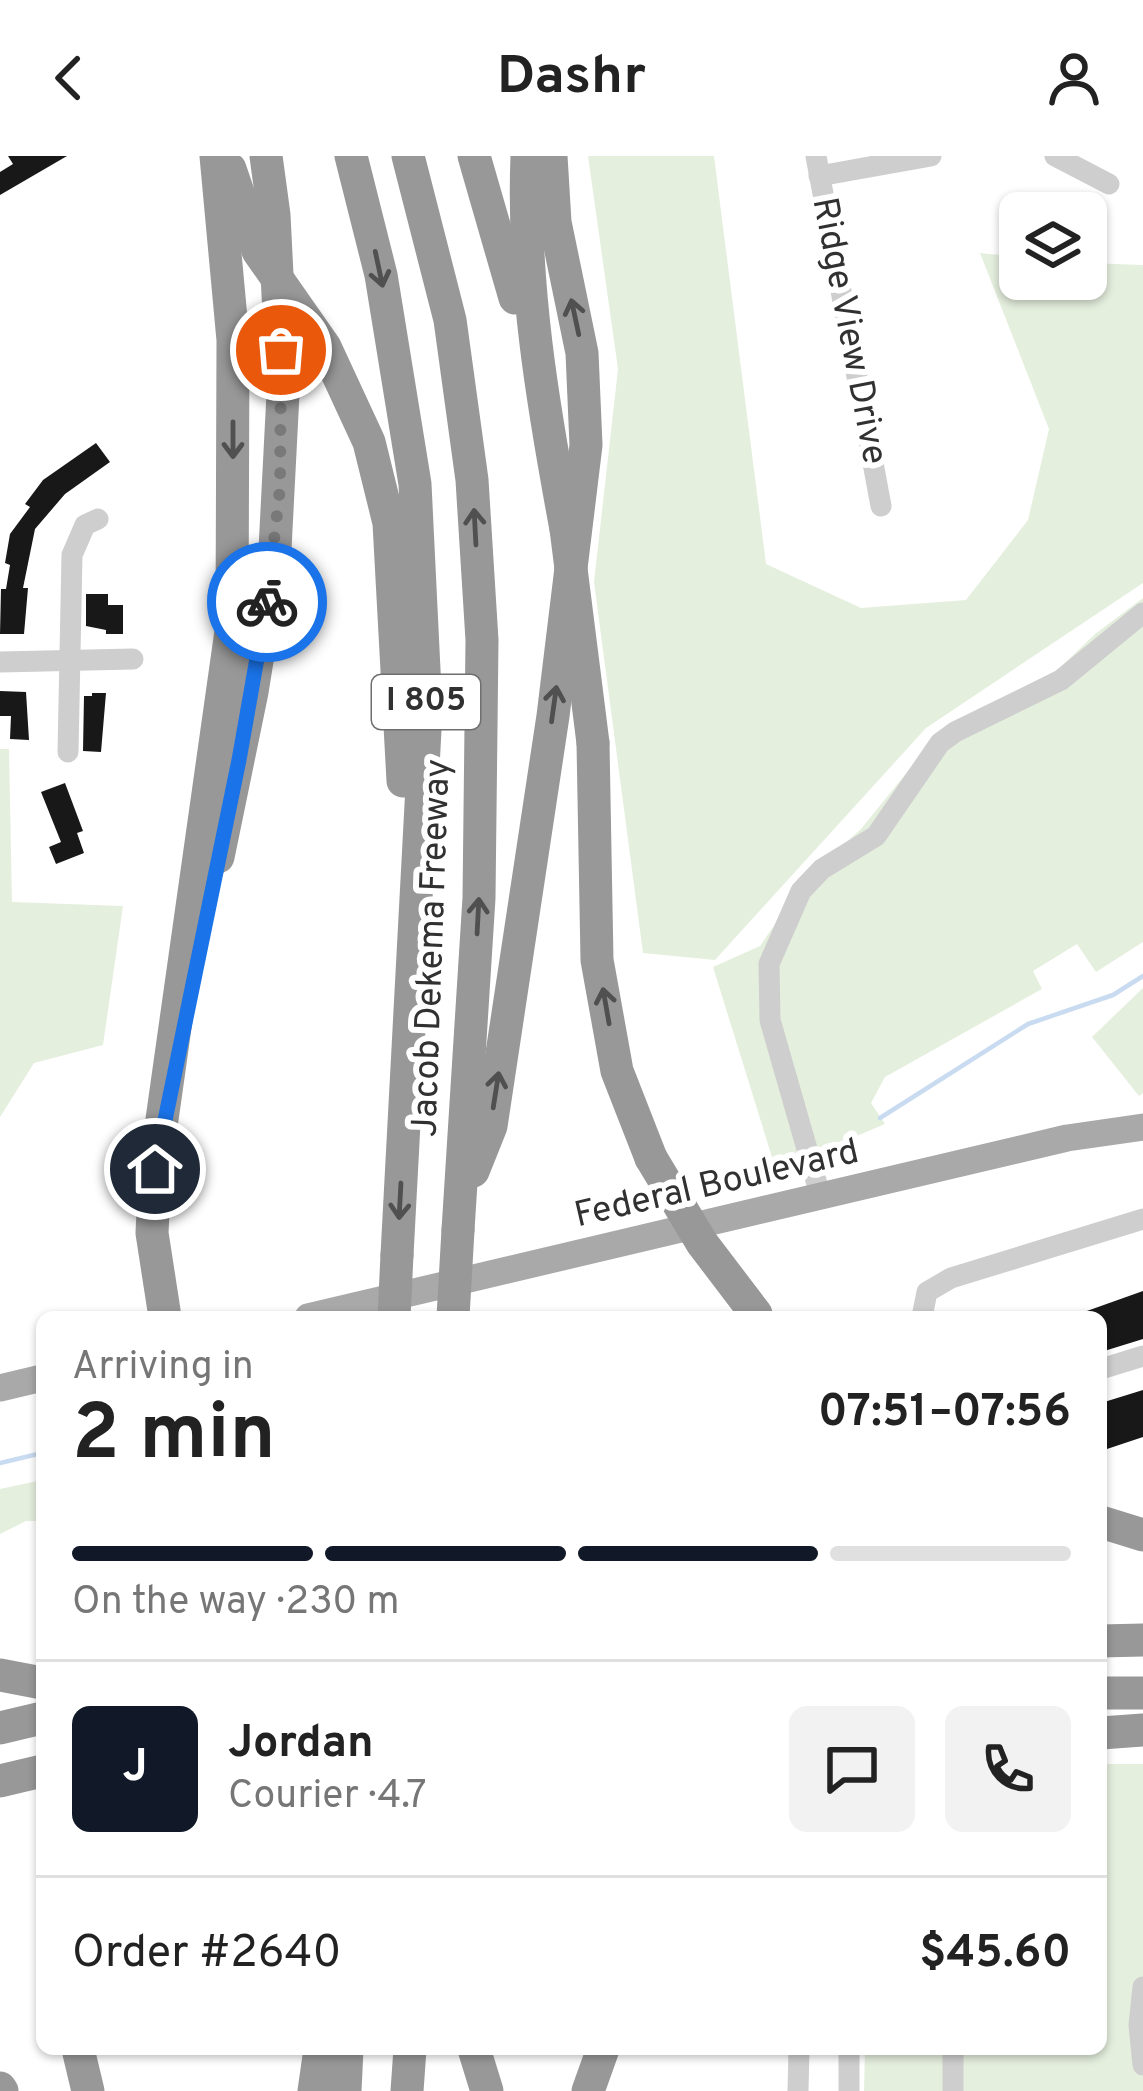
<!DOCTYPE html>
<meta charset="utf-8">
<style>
:root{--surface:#fff;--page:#f2f2f2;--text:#222;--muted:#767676;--line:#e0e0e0;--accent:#111827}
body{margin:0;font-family:Overpass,sans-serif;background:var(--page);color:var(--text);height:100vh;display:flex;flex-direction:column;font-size:45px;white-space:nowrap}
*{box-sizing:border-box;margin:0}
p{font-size:39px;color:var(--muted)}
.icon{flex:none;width:66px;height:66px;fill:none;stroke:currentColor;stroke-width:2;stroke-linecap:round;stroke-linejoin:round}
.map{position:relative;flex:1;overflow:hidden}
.panel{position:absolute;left:36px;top:1155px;width:1071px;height:744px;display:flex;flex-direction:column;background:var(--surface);border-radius:18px;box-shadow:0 3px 9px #0004}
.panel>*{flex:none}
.tools{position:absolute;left:999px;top:36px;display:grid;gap:24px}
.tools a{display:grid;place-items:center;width:108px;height:108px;border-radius:18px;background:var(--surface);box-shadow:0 3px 9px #0004;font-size:60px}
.pin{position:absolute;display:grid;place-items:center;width:102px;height:102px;color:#fff;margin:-51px;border:6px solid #fff;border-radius:50%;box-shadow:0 3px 12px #0007}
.courier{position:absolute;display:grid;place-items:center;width:120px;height:120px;margin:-60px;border:9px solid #1a73e8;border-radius:50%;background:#fff;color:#222;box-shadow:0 3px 15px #0007}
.summary em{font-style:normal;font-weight:700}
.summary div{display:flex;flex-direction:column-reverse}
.summary{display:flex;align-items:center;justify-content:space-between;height:204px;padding:0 36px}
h1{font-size:78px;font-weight:700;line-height:90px}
.bar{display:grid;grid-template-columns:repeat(4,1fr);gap:18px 12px;align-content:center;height:144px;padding:0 36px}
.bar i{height:15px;border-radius:9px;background:var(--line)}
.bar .on{background:var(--accent)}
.bar p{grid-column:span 4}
.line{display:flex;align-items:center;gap:30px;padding:0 36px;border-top:3px solid var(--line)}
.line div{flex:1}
.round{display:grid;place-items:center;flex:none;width:126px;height:126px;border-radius:18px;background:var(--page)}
header{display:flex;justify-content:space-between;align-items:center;height:156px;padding:0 36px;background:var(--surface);font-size:54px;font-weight:700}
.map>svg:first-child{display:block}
.green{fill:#e5efde}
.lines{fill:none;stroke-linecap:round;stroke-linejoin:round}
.stream{stroke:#c9dbf0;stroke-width:4.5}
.building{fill:#181818}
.minor{stroke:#cecece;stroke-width:21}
.major{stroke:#a9a9a9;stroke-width:27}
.highway{stroke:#989898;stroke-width:33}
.highway-bridge{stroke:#989898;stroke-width:33}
.oneway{stroke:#505050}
.done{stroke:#797979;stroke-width:12;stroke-dasharray:0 21.6}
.route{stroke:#1a73e8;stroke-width:15}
.labels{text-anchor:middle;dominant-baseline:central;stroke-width:12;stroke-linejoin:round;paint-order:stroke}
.shield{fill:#fff;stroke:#6f6f6f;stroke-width:3}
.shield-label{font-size:33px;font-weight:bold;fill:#313131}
.street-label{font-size:36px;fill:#313131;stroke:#fff}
</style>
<header><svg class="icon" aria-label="back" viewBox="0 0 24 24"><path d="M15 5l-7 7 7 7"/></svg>Dashr<svg class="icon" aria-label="person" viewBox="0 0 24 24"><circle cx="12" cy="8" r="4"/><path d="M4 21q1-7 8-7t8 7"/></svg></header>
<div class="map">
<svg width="1143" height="1935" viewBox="0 0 1143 1935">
<rect width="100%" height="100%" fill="#fff"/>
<g class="green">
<polygon points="588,0 714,0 766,408 861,452 966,444 1028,364 1049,273 980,97 1020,101 1020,123 1086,123 1086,107 1143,109 1143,427 926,572 715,804 643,797 594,426 618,213"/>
<polygon points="1143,442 1143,786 1096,816 1077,788 1033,815 1042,833 885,921 871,947 885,968 776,1014 713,811 760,790 809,719 861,673 942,573 1041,530 1095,478"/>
<polygon points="0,593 9,593 12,746 123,750 103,889 34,907 0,961"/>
<polygon points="1143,832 1143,937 1139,940 1092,881"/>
<polygon points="42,1324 42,1365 26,1365 0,1378 0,1333"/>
<polygon points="1101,1608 1143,1608 1143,1935 864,1935 865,1893 1101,1893"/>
</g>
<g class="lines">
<g class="stream">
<polyline points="880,962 1028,868 1113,839 1143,820"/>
<polyline points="0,1307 42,1297"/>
</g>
</g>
<g class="building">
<polygon points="8,0 67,0 0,39 0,16 13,8"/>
<polygon points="96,287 110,306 65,338 35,373 23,432 28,432 24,478 0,478 1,433 6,433 10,409 5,407 10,378 30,351 25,348 43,324"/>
<polygon points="86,438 108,438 108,449 123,449 123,478 106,478 106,474 86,470"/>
<polygon points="0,535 26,536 29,584 10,583 11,560 0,560"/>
<polygon points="92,537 106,537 101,596 83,595 84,540 92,540"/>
<polygon points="65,627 83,675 77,677 84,697 56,708 49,691 61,686 41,636"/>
<polygon points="1143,1135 1143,1183 1101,1196 1101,1161 1070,1161"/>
<polygon points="1143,1234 1143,1281 1101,1295 1101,1247"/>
</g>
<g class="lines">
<g class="minor">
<polyline points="816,0 881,350"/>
<polyline points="1055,0 1109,28"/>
<polyline points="819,20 931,0"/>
<polyline points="0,506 133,503"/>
<polyline points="68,596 72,399 85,369 98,363"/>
<polyline points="821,1042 770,864 769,808 801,735 822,713 876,680 940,587 955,576 1061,524 1143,457"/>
<polyline points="922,1161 927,1136 951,1122 1143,1063"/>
<polyline points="1101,1213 1143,1200"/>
<polyline points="1143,1831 1139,1869 1143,1909"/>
<polyline points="798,1935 799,1893"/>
<polyline points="849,1935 849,1893"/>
<polyline points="953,1935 953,1893"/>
</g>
<g class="major">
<polyline points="308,1161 1067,982 1143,971"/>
<polyline points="0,1232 42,1222"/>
</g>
<g class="highway">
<polyline points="351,0 381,119 415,328 426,555 397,1099"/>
<polyline points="408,0 450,164 472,324 482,484 479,742 458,1074"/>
<polyline points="474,0 515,142"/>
<path d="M 527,0 C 522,126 543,250 566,373"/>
<polyline points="230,13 258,95 325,191 369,286 389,367 403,625"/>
<polyline points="593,587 597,804 617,915 651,1002"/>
<polyline points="218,701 252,536 275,393 283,238"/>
<polyline points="473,1015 491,970 553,560 586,289 582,197 555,66 551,0"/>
<polyline points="165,1161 152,1077 155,1013 232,468 233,184 216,0"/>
<polyline points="1101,1366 1143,1379"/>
<polyline points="1101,1485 1143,1484"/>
<polyline points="0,1519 42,1527"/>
<polyline points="1101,1537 1143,1537"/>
<polyline points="0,1572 42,1562"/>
<polyline points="1101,1577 1143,1574"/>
<polyline points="0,1625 42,1615"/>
<polyline points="78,1893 88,1935"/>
<polyline points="474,1893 487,1935"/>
<polyline points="0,1932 2,1935"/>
<polyline points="314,1935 320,1893"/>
<polyline points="345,1935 347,1893"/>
<polyline points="407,1935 410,1893"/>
<polyline points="588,1935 603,1893"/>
</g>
<g class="highway-bridge">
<polyline points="266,0 274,59 283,238"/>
<polyline points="566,373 593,587"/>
<polyline points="651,1002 702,1087 756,1158"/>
<polyline points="394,1161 397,1099"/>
<polyline points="453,1161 458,1074"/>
</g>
</g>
<defs><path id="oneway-shaft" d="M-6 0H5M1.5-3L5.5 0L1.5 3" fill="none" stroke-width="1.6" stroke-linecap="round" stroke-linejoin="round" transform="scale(3)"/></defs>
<g class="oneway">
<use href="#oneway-shaft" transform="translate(379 113) rotate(78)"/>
<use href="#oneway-shaft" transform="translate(575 161) rotate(-102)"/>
<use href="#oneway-shaft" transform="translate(233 284) rotate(90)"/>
<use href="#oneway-shaft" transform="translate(475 371) rotate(-93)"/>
<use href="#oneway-shaft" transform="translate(554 548) rotate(-82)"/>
<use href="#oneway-shaft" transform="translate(478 760) rotate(-87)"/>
<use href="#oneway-shaft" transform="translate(606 850) rotate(-100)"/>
<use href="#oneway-shaft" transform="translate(496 934) rotate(-81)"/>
<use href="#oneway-shaft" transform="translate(400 1045) rotate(93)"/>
</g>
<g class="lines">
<polyline class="done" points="267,446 280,332 281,194"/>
<polyline class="route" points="155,1013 239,604 267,446"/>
</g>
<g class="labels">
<rect class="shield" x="372" y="519" width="108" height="54" rx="9"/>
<g class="shield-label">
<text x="426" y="546">I 805</text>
</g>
<g class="street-label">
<text transform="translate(848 175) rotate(79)">Ridge View Drive</text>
<text transform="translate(433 792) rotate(-88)">Jacob Dekema Freeway</text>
<text transform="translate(717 1029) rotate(-13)">Federal Boulevard</text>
</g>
</g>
</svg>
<div class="tools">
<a><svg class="icon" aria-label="layers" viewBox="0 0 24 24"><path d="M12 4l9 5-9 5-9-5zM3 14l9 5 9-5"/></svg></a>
</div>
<div class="pin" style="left:281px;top:194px;background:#ea580c"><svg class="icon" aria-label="bag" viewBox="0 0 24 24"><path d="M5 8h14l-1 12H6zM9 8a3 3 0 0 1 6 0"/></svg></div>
<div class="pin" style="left:155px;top:1013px;background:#1f2937"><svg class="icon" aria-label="home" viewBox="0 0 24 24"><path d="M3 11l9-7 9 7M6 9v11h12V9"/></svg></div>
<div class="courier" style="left:267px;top:446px"><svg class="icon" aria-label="bike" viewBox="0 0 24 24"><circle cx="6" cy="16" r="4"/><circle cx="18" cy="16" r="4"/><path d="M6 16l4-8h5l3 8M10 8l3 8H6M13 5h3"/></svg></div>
<section class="panel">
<div class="summary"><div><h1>2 min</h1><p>Arriving in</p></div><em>07:51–07:56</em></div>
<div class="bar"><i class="on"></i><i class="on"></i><i class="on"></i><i></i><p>On the way · 230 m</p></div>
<div class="line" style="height:216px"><b class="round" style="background:var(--accent);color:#fff">J</b><div><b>Jordan</b><p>Courier · 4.7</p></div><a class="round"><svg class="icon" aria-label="chat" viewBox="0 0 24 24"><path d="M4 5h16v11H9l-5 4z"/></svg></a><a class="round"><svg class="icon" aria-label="phone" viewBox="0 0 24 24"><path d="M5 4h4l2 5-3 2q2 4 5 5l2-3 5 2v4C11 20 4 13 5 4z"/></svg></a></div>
<div class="line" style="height:156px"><div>Order #2640</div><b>$45.60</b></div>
</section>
</div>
